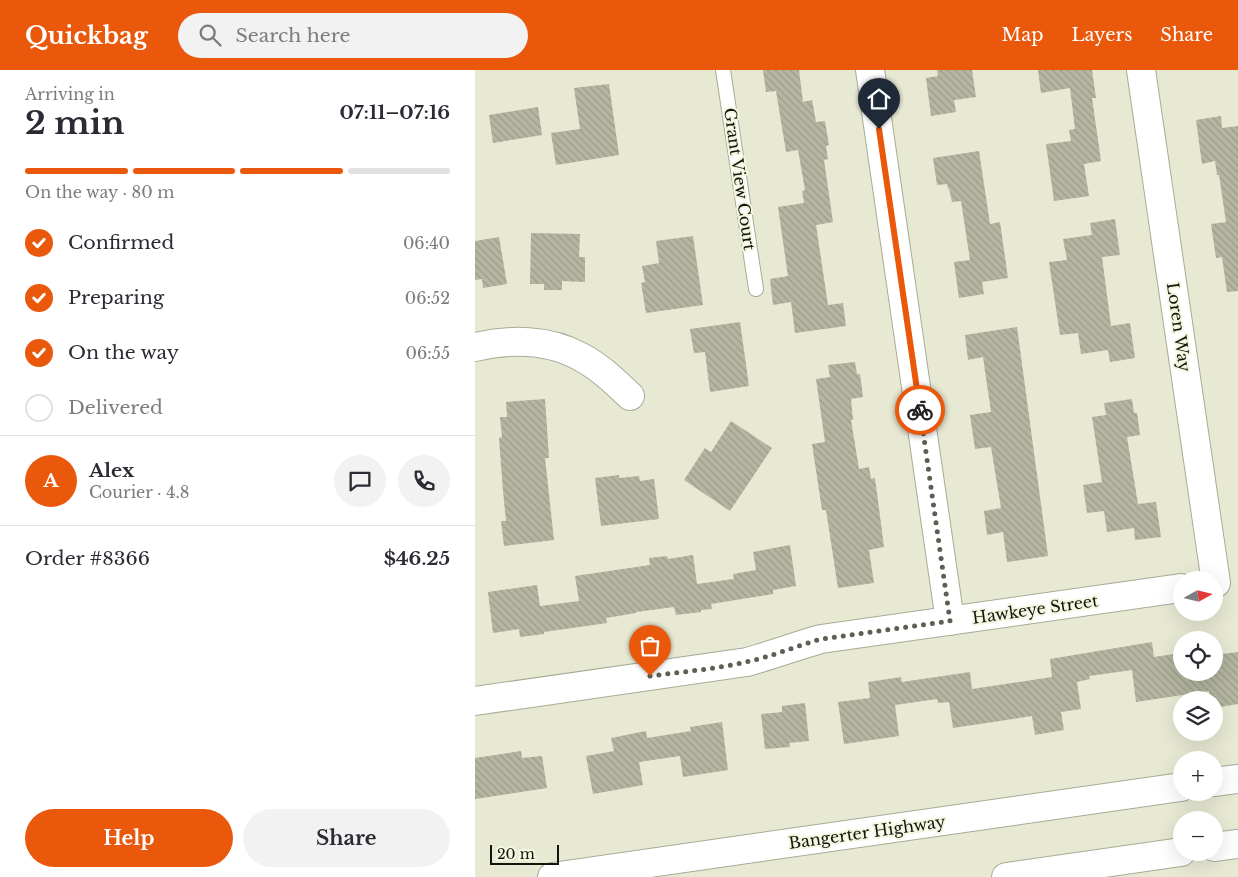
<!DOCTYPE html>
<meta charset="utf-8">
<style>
:root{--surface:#fff;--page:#f2f2f3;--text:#2b2b33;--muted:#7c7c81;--line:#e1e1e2;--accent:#ea580c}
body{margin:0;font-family:"Libre Baskerville",serif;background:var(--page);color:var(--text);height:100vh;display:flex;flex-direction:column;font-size:19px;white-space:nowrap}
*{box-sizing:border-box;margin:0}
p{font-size:16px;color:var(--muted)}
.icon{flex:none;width:28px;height:28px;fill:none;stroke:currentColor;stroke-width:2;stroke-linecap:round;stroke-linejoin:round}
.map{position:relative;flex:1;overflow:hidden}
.drawer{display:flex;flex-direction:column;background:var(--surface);width:475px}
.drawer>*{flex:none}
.needle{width:32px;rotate:82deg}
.buttons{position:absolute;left:698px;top:501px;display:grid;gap:10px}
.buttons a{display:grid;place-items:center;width:50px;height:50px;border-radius:50%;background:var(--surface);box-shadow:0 5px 20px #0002;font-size:25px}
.scale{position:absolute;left:15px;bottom:12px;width:69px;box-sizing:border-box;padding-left:5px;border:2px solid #13140c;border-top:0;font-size:14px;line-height:18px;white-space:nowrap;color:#13140c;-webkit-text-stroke:4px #f4f7e0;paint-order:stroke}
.pin{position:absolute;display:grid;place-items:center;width:42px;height:42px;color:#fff;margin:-51px -21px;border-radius:50% 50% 50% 0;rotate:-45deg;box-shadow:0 0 5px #0007}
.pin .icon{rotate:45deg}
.courier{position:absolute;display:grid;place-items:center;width:50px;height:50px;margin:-25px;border:4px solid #ea580c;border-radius:50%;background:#fff;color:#222;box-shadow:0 1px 6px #0007}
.headline em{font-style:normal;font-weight:700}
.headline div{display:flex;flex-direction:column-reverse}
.headline{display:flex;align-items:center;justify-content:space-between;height:85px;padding:0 25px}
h1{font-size:32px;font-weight:700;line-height:38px}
.bar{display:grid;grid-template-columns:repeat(4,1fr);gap:8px 5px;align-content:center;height:60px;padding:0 25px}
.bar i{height:6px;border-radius:4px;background:var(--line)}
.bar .current{background:var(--accent)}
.bar p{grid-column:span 4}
.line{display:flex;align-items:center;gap:12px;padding:0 25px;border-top:1px solid var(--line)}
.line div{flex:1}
.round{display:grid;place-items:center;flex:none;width:52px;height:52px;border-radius:26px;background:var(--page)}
ol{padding:0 25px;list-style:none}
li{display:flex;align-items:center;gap:15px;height:55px}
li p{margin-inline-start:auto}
li .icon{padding:5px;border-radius:50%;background:var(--accent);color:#fff;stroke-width:4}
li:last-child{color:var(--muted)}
li i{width:28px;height:28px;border:2px solid var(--line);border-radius:50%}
.cta{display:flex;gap:10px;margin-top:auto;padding:10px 25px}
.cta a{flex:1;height:58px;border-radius:30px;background:var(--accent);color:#fff;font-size:20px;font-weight:700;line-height:58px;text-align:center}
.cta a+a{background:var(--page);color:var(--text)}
header{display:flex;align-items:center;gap:30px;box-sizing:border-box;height:70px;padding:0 25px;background:var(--accent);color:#fff}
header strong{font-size:24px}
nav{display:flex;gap:28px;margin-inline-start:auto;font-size:18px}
.search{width:350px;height:45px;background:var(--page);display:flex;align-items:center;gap:12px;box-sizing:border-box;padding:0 18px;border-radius:28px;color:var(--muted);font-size:19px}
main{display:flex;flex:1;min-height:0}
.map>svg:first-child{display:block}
.building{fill:url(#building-back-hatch)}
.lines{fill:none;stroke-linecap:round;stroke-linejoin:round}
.service-casing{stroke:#a9ab96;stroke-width:16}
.minor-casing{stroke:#a9ab96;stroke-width:30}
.trunk-casing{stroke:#a9ab96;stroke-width:30}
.service{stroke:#fff;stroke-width:14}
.minor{stroke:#fff;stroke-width:28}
.trunk{stroke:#fff;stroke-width:28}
.done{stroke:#5d5f52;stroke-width:5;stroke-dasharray:0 9}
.route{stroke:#ea580c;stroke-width:6}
.labels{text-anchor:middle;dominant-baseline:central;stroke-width:4;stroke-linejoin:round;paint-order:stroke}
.street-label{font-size:16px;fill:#13140c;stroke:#f4f7e0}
</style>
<header>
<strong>Quickbag</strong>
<div class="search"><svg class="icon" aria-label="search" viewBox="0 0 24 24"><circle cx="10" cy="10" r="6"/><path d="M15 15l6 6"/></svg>Search here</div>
<nav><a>Map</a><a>Layers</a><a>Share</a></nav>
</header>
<main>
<section class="drawer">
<div class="headline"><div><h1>2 min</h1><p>Arriving in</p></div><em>07:11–07:16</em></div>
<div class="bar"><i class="current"></i><i class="current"></i><i class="current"></i><i></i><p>On the way · 80 m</p></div>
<ol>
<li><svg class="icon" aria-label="check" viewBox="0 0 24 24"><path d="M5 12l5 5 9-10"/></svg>Confirmed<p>06:40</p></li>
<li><svg class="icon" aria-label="check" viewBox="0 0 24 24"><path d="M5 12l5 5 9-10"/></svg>Preparing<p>06:52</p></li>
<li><svg class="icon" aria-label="check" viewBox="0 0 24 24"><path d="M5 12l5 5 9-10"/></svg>On the way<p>06:55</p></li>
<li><i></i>Delivered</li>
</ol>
<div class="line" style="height:90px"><b class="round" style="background:var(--accent);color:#fff">A</b><div><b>Alex</b><p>Courier · 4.8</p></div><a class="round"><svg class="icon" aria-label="chat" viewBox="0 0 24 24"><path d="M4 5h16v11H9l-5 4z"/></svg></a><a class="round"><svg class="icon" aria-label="phone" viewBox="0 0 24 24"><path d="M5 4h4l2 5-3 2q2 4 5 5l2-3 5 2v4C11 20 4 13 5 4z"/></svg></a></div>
<div class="line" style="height:65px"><div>Order #8366</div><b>$46.25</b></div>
<div class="cta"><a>Help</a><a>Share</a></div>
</section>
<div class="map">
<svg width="763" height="807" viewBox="0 0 763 807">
<defs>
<pattern id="building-back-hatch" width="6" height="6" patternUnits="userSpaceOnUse" patternTransform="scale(1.25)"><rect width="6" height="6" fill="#b4b6a1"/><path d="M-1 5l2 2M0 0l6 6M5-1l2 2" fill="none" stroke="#9a9c89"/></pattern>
</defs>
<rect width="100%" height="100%" fill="#e7e9d3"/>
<g class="building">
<polygon points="288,0 324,0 328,32 337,30 341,52 350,51 354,75 351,76 353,89 349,90 358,152 341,155 353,235 368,233 371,256 320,263 316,232 298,235 295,209 313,206 303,137 329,133 327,121 330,120 323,80 311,82 301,21 291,22"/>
<polygon points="462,0 497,0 501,27 479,30 481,42 456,46 451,8 463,6"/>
<polygon points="563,0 617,0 621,28 617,28 626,91 609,94 614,126 579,131 571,74 596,71 594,60 600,59 595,18 566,23"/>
<polygon points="134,14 144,85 81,95 76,63 105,59 99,18"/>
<polygon points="63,37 67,65 18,73 14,45"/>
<polygon points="746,46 747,58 763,56 763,221 752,222 747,187 741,188 736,154 751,152 744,105 742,105 740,91 727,94 721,50"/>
<polygon points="504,81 515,154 525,152 533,208 507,212 509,224 484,228 479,192 495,190 486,131 477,132 474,118 473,119 472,114 462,115 458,88"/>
<polygon points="640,149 645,185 627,187 636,256 655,253 660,288 635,292 633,280 606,284 603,263 585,265 574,192 592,190 588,169 617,165 615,153"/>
<polygon points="56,163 105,164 104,187 110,187 110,212 87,211 87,220 69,220 69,214 55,214"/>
<polygon points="218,166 228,235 171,243 166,213 170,212 167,196 184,193 181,171"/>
<polygon points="24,167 32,214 8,218 7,209 0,210 0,171"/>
<polygon points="265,252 274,316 235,322 230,282 219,283 215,259"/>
<polygon points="542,257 573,486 532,492 528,462 512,465 509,441 526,438 516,377 500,379 495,345 516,342 508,287 493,290 490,265"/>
<polygon points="380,292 382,304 385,304 388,327 376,329 378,350 376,350 384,399 394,397 396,409 400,408 409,477 394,480 399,513 363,518 351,440 347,440 337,374 350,372 341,309 355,307 353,295"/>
<polygon points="70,329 74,388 70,388 79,470 29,476 26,451 31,451 28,421 24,368 27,367 25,347 32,347 31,332"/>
<polygon points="657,329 659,343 662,343 665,365 652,367 663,434 681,432 686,467 660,470 659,458 632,462 629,441 612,443 608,415 627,412 617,347 631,345 629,333"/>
<polygon points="256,351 297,378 255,441 209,410 230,378 236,382"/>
<polygon points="144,405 144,408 164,406 165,411 179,409 184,449 126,456 120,408"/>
<polygon points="315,475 321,516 298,520 298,524 236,534 237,539 226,540 226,542 201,545 199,537 161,542 161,543 131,548 132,553 69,562 69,564 45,567 44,559 18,563 13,522 62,515 65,536 104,531 100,506 175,495 174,488 192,486 193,489 218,485 222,514 259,509 258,504 281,500 278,482"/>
<polygon points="677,572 679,587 706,583 706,602 739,602 739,585 763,582 763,634 739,638 739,630 736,630 734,621 661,632 657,600 614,606 615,609 602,612 606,639 586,642 589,660 560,665 557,646 478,658 474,632 463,633 462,629 420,635 424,666 369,674 363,632 395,628 393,612 426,607 427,612 495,602 497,619 577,607 575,589"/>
<polygon points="330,633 334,671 314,673 315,677 290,679 286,644 307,642 307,636"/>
<polygon points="247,652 253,700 208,707 205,686 164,692 168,715 118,724 111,686 139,681 136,668 171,661 172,668 216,661 215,657"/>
<polygon points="46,681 47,688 67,686 72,718 0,729 0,688"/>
</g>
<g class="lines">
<g class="service-casing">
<polyline id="service" points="248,0 281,219"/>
</g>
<g class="minor-casing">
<g id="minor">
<polyline points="395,0 475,551"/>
<polyline points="666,0 741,513"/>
<path d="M 0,277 C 35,269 74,269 106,287 C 125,297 140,312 155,326"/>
<path d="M 0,631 L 272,592 C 297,585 321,576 346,569 L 706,518"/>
</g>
</g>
<g class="trunk-casing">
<g id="trunk">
<polyline points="739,712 763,709"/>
<polyline points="739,777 763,774"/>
<polyline points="77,807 706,717"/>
<polyline points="531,807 706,782"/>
</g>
</g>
<use href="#service" class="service"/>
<use href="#minor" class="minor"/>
<use href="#trunk" class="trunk"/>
</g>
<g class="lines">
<path class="done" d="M 175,606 C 207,602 240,599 271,592 C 296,587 321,576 346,569 L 475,551 L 445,340"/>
<polyline class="route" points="404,59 445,340"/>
</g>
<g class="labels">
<g class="street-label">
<text transform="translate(265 109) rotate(82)">Grant View Court</text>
<text transform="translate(704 257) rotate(82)">Loren Way</text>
<text transform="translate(560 539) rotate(-8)">Hawkeye Street</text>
<text transform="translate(392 762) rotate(-8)">Bangerter Highway</text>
</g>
</g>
</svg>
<div class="buttons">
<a><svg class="needle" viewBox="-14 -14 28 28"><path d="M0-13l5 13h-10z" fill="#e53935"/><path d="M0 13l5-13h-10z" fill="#7c7c81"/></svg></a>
<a><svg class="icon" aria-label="locate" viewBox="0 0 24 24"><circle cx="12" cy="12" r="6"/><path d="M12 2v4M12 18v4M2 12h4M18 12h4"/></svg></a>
<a><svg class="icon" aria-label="layers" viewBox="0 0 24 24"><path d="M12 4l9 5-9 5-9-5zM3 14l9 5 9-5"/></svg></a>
<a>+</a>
<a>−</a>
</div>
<div class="scale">20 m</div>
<div class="pin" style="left:175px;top:606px;background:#ea580c"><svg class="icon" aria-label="bag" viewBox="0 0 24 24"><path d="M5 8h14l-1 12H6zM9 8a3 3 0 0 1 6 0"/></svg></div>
<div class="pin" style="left:404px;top:59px;background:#1f2937"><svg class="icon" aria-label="home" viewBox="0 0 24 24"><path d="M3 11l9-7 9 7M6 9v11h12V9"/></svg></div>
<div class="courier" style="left:445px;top:340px"><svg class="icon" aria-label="bike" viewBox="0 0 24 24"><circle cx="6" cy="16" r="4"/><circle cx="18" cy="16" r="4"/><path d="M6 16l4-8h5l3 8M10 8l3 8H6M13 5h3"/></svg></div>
</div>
</main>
